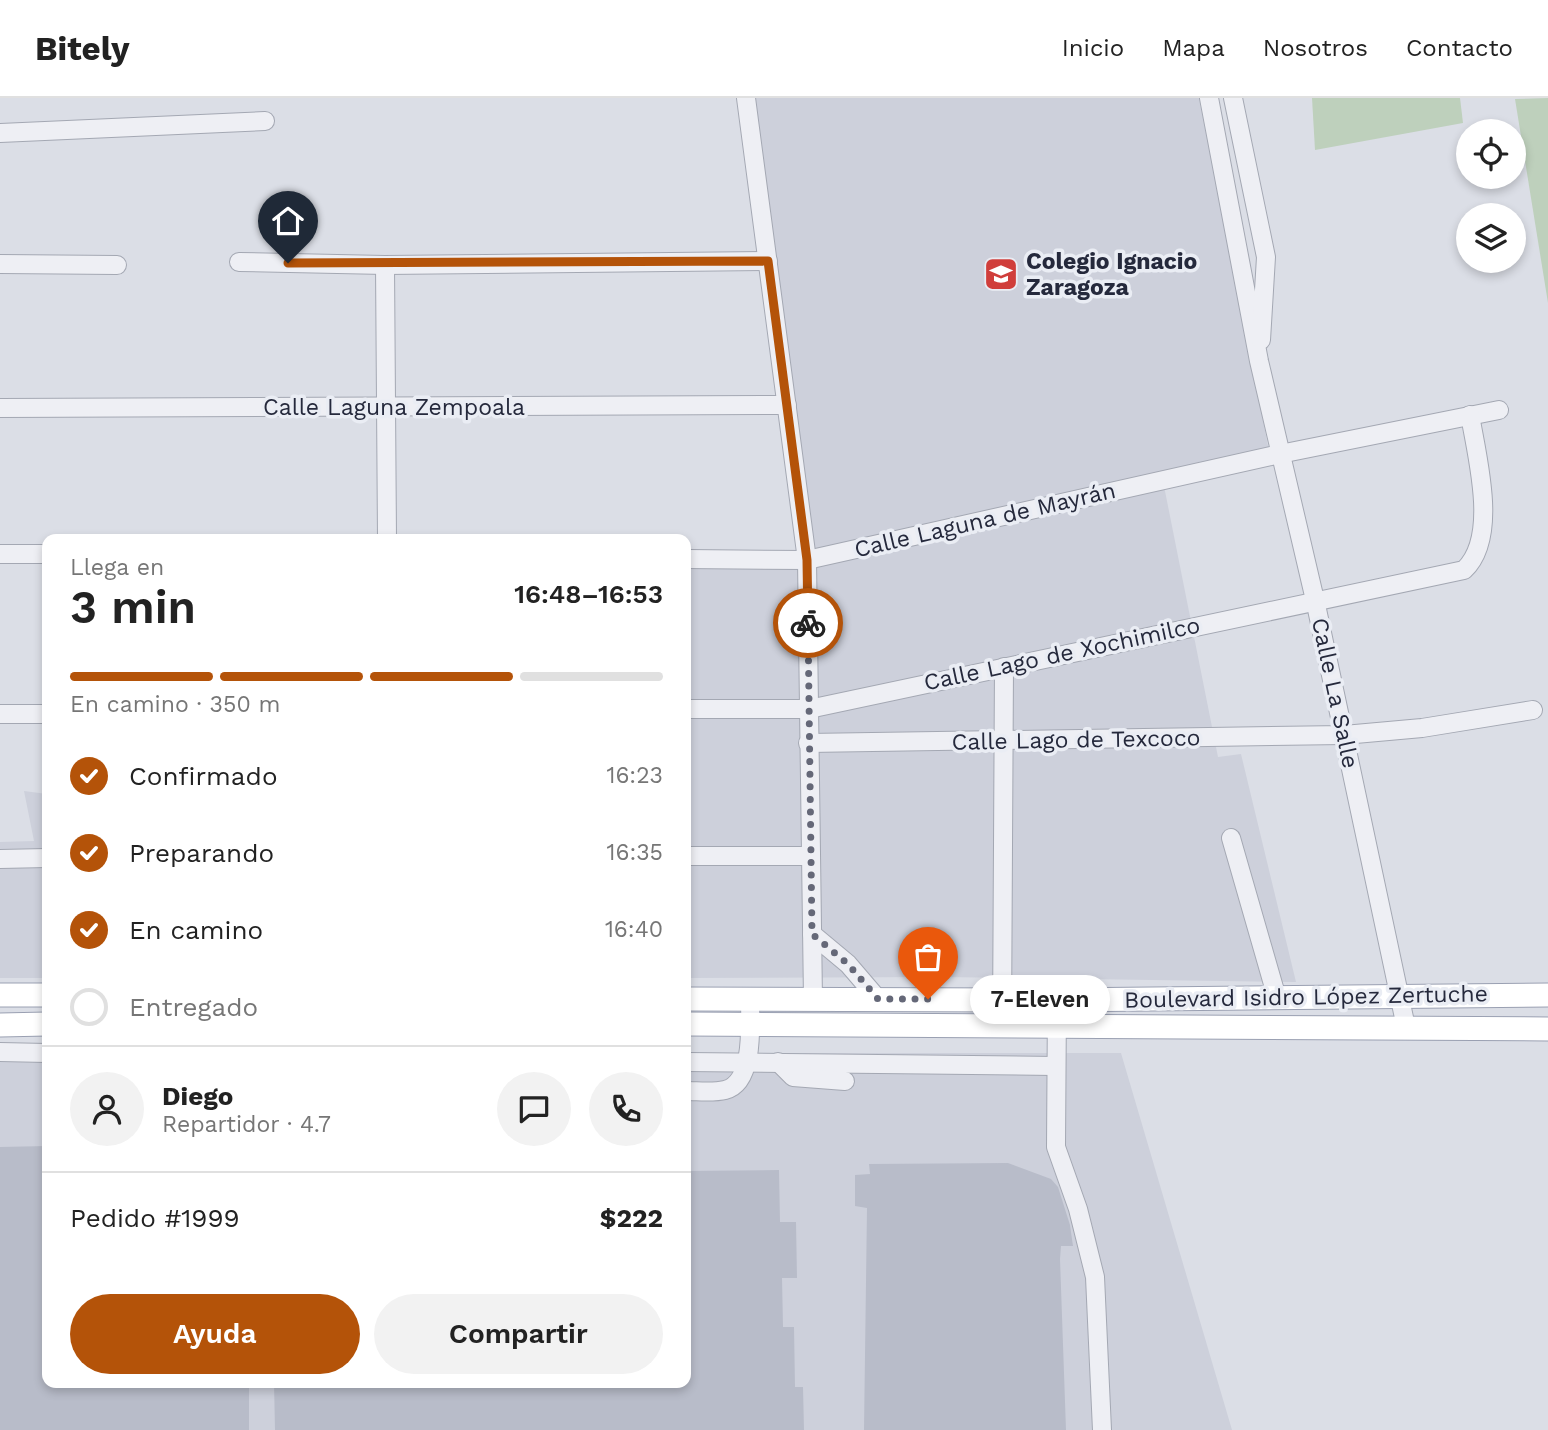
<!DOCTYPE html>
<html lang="es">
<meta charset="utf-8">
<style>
:root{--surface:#fff;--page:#f2f2f2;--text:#222;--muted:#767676;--line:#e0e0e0;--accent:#b45309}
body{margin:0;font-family:"Work Sans",sans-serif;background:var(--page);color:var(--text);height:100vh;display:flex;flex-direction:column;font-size:26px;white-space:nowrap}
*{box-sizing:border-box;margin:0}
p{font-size:23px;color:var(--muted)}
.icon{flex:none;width:38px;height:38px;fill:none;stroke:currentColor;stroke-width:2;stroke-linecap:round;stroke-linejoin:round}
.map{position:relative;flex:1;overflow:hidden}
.drawer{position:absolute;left:42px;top:436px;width:649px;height:854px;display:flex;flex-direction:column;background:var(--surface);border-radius:14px;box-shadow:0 4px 10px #0003}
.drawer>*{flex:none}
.tools{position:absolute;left:1456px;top:21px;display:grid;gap:14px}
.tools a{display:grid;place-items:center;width:70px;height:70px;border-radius:50%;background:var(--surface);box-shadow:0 4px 10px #0003;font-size:35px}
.pin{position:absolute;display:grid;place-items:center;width:60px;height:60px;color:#fff;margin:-72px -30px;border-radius:50% 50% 50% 0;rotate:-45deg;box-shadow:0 0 7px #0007}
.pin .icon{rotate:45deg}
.courier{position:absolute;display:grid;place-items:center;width:70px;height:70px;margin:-35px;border:5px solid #b45309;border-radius:50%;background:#fff;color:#222;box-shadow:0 2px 9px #0007}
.bubble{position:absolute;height:49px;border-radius:24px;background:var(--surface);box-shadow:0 4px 10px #0003;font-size:23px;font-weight:600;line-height:49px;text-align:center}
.overview em{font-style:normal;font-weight:600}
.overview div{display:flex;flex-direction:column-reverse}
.overview{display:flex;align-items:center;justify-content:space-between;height:119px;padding:0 28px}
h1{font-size:46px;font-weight:600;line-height:52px}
.bar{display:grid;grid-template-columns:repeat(4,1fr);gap:10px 7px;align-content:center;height:84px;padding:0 28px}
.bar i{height:9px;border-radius:5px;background:var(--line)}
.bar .selected{background:var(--accent)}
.bar p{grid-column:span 4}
.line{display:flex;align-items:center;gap:18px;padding:0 28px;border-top:2px solid var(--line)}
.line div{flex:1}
.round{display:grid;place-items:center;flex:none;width:74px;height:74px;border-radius:37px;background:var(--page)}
ol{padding:0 28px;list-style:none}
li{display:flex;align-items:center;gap:21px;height:77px}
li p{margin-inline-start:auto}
li .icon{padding:7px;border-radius:50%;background:var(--accent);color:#fff;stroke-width:4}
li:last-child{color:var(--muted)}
li i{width:38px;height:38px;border:4px solid var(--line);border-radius:50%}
.cta{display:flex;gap:14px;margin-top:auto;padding:14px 28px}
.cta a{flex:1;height:80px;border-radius:42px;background:var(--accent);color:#fff;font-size:28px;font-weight:600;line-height:80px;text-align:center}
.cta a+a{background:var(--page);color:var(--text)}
header{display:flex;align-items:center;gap:42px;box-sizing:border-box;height:98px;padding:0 35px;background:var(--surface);border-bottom:2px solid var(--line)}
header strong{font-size:33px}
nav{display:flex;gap:38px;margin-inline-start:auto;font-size:24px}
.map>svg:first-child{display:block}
.built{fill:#cdd0db}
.green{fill:#bed0bc}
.building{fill:#b8bcc9}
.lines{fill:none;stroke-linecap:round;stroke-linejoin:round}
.minor-casing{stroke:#a4a8b3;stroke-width:20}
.major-casing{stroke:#9aa0b2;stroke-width:25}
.minor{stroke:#eeeff4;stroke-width:18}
.major{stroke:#fff;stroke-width:23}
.done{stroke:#656878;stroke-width:7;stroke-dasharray:0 12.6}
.route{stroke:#b45309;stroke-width:9}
.labels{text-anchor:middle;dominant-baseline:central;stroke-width:7;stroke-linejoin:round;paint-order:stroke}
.poi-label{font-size:23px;font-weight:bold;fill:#25293c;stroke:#eaedf4;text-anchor:start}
.street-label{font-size:23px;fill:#25293c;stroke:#eaedf4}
</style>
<header>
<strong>Bitely</strong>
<nav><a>Inicio</a><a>Mapa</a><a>Nosotros</a><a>Contacto</a></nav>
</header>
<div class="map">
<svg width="1548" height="1332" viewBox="0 0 1548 1332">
<rect width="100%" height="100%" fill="#dbdee6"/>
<g class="built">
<polygon points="745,0 1199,0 1269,353 1163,383 1218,659 1241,656 1296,884 940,879 686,880 686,460 804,456"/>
<polygon points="24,693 47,696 47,880 0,880 0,744 34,743"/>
<polygon points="0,953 47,954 47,1284 686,1284 686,955 1121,955 1232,1332 0,1332"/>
</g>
<g class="green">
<polygon points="1312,0 1460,0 1463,25 1315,52"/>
<polygon points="1548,0 1548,205 1515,1"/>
</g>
<g class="building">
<polygon points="47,1048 47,1284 249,1284 249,1332 0,1332 0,1049"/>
<polygon points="1008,1065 1051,1081 1058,1089 1070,1127 1073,1148 1061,1148 1060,1161 1066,1332 864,1332 867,1110 855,1108 855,1077 870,1076 869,1066"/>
<polygon points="779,1072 780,1124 796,1124 797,1180 782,1180 783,1229 794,1229 795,1289 803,1289 804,1332 275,1332 274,1284 686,1284 686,1073"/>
</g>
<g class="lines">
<g class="minor-casing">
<g id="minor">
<polyline points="746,0 807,462 813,902"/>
<polyline points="1209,0 1259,263 1315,502 1406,929"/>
<polyline points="1233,0 1266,159 1261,242"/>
<polyline points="0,35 265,23"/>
<polyline points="239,164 385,167 768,163"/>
<polyline points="0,166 117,167"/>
<polyline points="385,167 387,441"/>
<polyline points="0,310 787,307"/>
<polyline points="0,456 47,456"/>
<polyline points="686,461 807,462 1280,356 1499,312"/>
<path d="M 686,611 L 809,611 L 1464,472 C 1499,439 1477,360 1470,317"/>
<polyline points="0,616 47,616"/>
<polyline points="808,645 1344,637 1422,630 1533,612"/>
<polyline points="1231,740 1277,900"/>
<polyline points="686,758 811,758"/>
<polyline points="0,761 47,760"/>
<polyline points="812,836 848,866 878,901"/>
<polyline points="1057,902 1056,1049 1078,1111 1095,1179 1102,1332"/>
<polyline points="1002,926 1004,569"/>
<polyline points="0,954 47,955"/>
<polyline points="686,964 1055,968"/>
<polyline points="778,964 793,979 845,983"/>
<path d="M 686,993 C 698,993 713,995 725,992 C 755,985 750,924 750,901"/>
</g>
</g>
<g class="major-casing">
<g id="major">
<polyline points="0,897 47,897"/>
<polyline points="686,901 1057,902 1548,897"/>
<polyline points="686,926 1548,931"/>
<polyline points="0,927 47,926"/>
</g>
</g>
<use href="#minor" class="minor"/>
<use href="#major" class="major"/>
</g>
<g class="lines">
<polyline class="done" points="808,525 812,836 848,866 878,901 928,901"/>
<polyline class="route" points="288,165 768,163 807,462 808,525"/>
</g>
<defs>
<g id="school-square" transform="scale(1.75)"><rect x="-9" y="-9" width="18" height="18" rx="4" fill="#d03e3b" stroke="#eaedf4"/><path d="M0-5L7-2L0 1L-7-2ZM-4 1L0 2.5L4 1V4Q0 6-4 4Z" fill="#fff"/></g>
</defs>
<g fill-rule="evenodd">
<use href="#school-square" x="1001" y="176"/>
</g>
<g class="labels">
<g class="poi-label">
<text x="1026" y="163">Colegio Ignacio<tspan x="1026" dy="26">Zaragoza</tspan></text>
</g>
<g class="street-label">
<text x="394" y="309">Calle Laguna Zempoala</text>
<text transform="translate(985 422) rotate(-13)">Calle Laguna de Mayrán</text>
<text transform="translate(1062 556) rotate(-12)">Calle Lago de Xochimilco</text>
<text transform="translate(1335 595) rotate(78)">Calle La Salle</text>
<text transform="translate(1076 642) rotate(-1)">Calle Lago de Texcoco</text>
<text transform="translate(1306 899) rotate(-1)">Boulevard Isidro López Zertuche</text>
</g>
</g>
</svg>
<div class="tools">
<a><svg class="icon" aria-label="locate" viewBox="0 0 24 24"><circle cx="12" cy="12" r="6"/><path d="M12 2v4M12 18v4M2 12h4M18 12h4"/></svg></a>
<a><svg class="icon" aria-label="layers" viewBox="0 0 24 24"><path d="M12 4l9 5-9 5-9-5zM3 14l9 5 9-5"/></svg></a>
</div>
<div class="pin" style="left:928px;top:901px;background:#ea580c"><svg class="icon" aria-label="bag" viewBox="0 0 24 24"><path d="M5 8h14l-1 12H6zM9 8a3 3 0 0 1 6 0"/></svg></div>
<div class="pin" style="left:288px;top:165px;background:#1f2937"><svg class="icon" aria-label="home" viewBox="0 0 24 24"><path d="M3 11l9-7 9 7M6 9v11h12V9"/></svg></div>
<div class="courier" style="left:808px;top:525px"><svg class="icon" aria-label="bike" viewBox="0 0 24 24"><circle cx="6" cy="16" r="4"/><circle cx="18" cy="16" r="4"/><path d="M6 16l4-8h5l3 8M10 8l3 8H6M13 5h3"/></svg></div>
<div class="bubble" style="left:970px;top:877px;width:140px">7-Eleven</div>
<section class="drawer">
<div class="overview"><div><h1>3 min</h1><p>Llega en</p></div><em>16:48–16:53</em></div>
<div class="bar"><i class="selected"></i><i class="selected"></i><i class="selected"></i><i></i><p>En camino · 350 m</p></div>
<ol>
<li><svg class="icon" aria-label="check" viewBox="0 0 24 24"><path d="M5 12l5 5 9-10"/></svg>Confirmado<p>16:23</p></li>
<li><svg class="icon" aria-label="check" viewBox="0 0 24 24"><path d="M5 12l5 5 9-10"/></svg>Preparando<p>16:35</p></li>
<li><svg class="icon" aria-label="check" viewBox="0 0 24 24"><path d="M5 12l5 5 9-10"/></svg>En camino<p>16:40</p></li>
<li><i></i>Entregado</li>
</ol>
<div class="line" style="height:126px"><a class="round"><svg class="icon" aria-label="person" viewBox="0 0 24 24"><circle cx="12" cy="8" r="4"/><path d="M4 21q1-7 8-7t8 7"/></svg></a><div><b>Diego</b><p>Repartidor · 4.7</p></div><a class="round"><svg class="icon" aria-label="chat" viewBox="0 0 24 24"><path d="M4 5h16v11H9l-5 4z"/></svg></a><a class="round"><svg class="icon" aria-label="phone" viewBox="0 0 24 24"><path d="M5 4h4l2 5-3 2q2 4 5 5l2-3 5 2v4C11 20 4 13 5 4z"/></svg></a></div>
<div class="line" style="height:91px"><div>Pedido #1999</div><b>$222</b></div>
<div class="cta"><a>Ayuda</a><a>Compartir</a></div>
</section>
</div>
